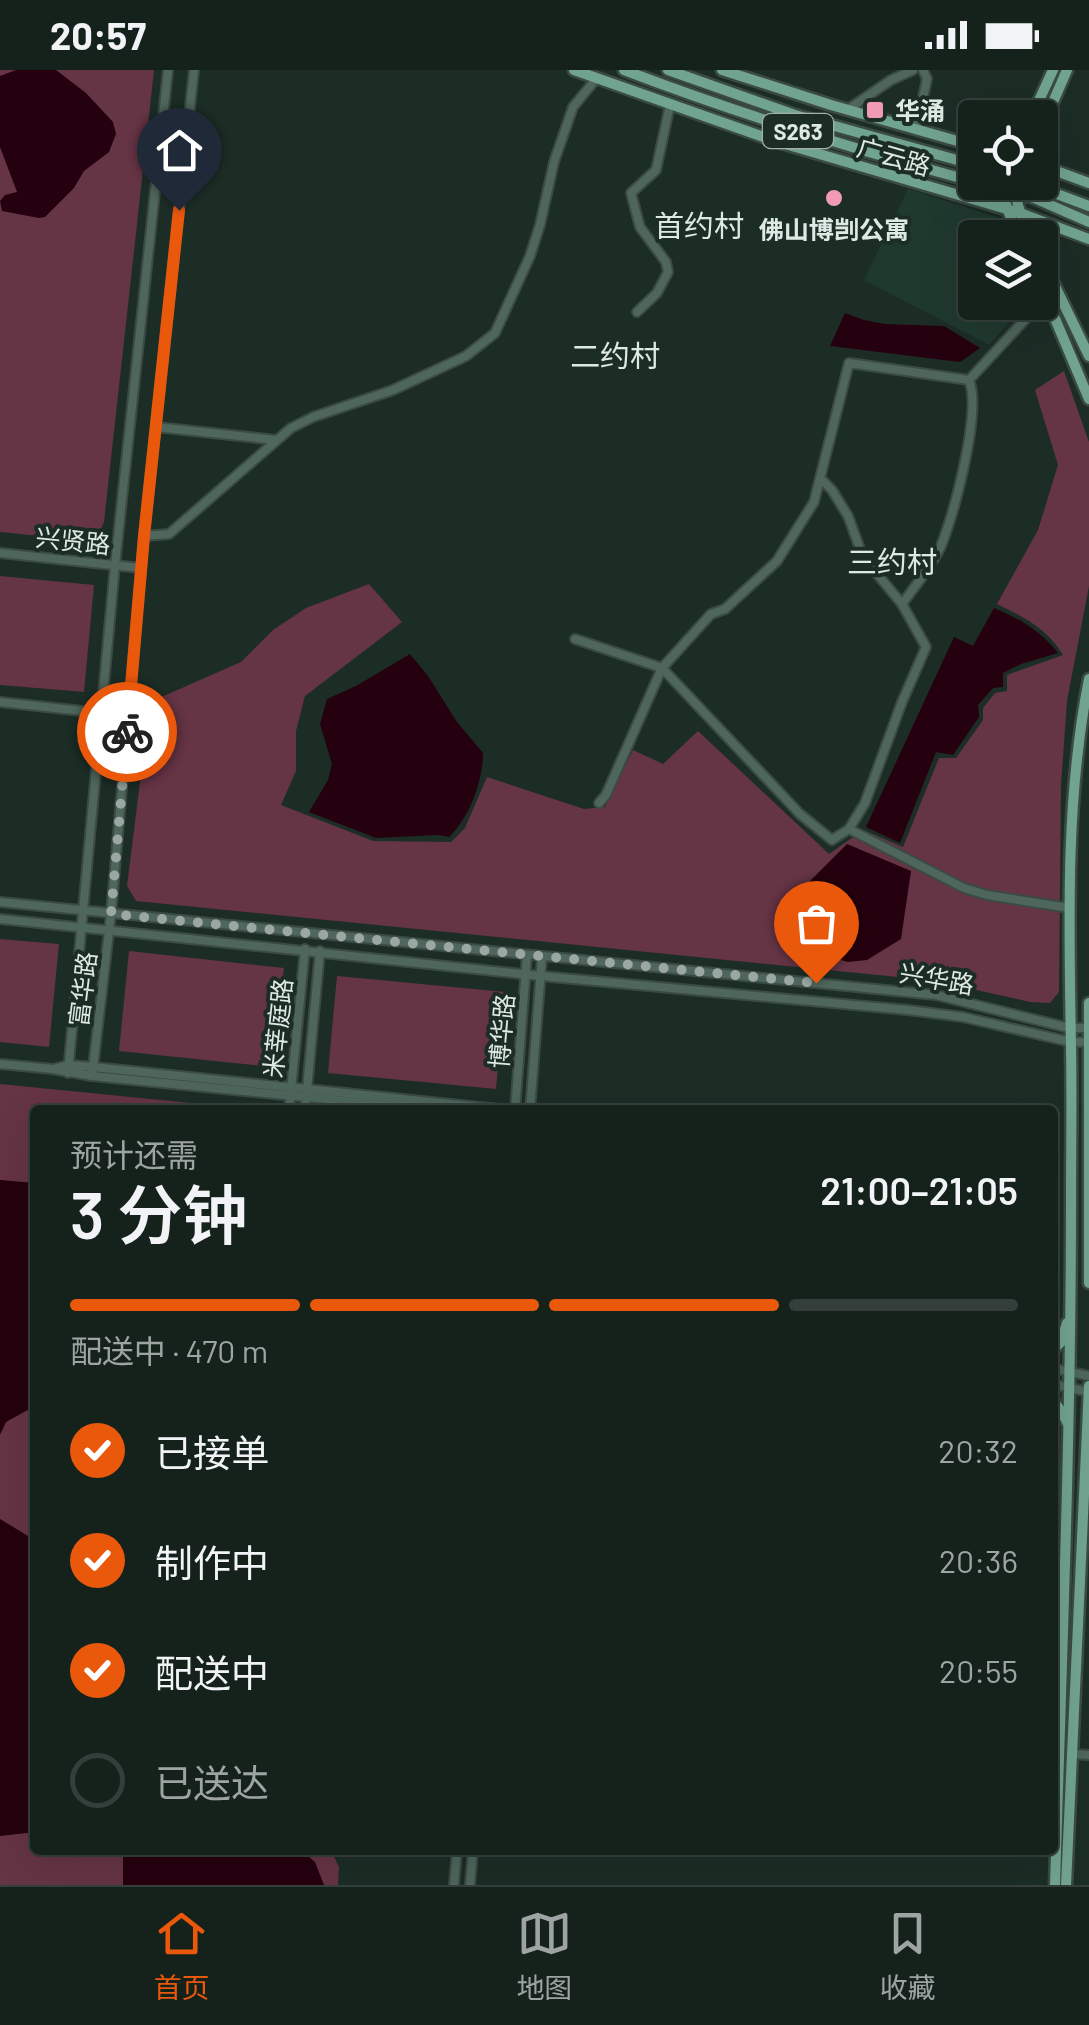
<!DOCTYPE html>
<html lang="zh">
<meta charset="utf-8">
<style>
:root{--surface:#15221c;--page:#1e2a25;--text:#f1f3f6;--muted:#9da4a3;--line:#343f3b;--accent:#ea580c}
body{margin:0;font-family:Barlow,"Noto Sans SC",sans-serif;background:var(--page);color:var(--text);height:100vh;display:flex;flex-direction:column;font-size:38px;white-space:nowrap}
*{box-sizing:border-box;margin:0}
p{font-size:32px;color:var(--muted)}
.icon{flex:none;width:55px;height:55px;fill:none;stroke:currentColor;stroke-width:2;stroke-linecap:round;stroke-linejoin:round}
.map{position:relative;flex:1;overflow:hidden}
.sheet{position:absolute;left:30px;top:1035px;width:1028px;height:750px;display:flex;flex-direction:column;background:var(--surface);border-radius:10px;box-shadow:0 10px 40px #0002,0 0 0 2px var(--line)}
.sheet>*{flex:none}
.fabs{position:absolute;left:958px;top:30px;display:grid;gap:20px}
.fabs a{display:grid;place-items:center;width:100px;height:100px;border-radius:10px;background:var(--surface);box-shadow:0 10px 40px #0002,0 0 0 2px var(--line);font-size:50px}
.pin{position:absolute;display:grid;place-items:center;width:85px;height:85px;color:#fff;margin:-102px -42px;border-radius:50% 50% 50% 0;rotate:-45deg;box-shadow:0 0 10px #0007}
.pin .icon{rotate:45deg}
.courier{position:absolute;display:grid;place-items:center;width:100px;height:100px;margin:-50px;border:8px solid #ea580c;border-radius:50%;background:#fff;color:#222;box-shadow:0 2px 12px #0007}
.head em{font-style:normal;font-weight:600}
.head div{display:flex;flex-direction:column-reverse}
.head{display:flex;align-items:center;justify-content:space-between;height:170px;padding:0 40px}
h1{font-size:65px;font-weight:600;line-height:75px}
.bar{display:grid;grid-template-columns:repeat(4,1fr);gap:15px 10px;align-content:center;height:120px;padding:0 40px}
.bar i{height:12px;border-radius:8px;background:var(--line)}
.bar .current{background:var(--accent)}
.bar p{grid-column:span 4}
ol{padding:0 40px;list-style:none}
li{display:flex;align-items:center;gap:30px;height:110px}
li p{margin-inline-start:auto}
li .icon{padding:10px;border-radius:50%;background:var(--accent);color:#fff;stroke-width:4}
li:last-child{color:var(--muted)}
li i{width:55px;height:55px;border:5px solid var(--line);border-radius:50%}
.status{display:flex;justify-content:space-between;align-items:center;height:70px;padding:0 50px;background:var(--surface);direction:ltr}
.status svg{height:28px;fill:currentColor}
.tabs{display:flex;justify-content:space-around;align-items:center;height:140px;border-top:2px solid var(--line);background:var(--surface);font-size:28px;color:var(--muted)}
.tabs a{display:grid;justify-items:center;gap:5px}
.tabs .current{color:var(--accent)}
.map>svg:first-child{display:block}
.built{fill:#20392f}
.green{fill:#653445}
.water{fill:#25000e}
.lines{fill:none;stroke-linecap:round;stroke-linejoin:round}
.minor-casing{stroke:#3b4b44;stroke-width:12}
.major-casing{stroke:#3b4b44;stroke-width:15}
.minor{stroke:#4e665c;stroke-width:8}
.major{stroke:#71a48f;stroke-width:10}
.done{stroke:#9aa7a2;stroke-width:10;stroke-dasharray:0 18}
.route{stroke:#ea580c;stroke-width:12}
.poi-dot{fill:#f09ab5;stroke:#1c2d26;stroke-width:4}
.labels{text-anchor:middle;dominant-baseline:central;stroke-width:8;stroke-linejoin:round;paint-order:stroke}
.shield{fill:#1c2d26;stroke:#a4b1ab;stroke-width:2.5}
.shield-label{font-size:22px;font-weight:bold;fill:#dee9e4}
.poi-label{font-size:25px;font-weight:bold;fill:#dee9e4;stroke:#1c2d26;text-anchor:start}
.street-label{font-size:25px;fill:#dee9e4;stroke:#1c2d26}
.quarter-label{font-size:30px;fill:#dee9e4;stroke:#1c2d26}
</style>
<div class="status"><b>20:57</b><svg viewBox="0 0 49 12"><path d="M0 12V9h3v3zM5 12V6h3v6zM10 12V3h3v9zM15 12V0h3v12zM26 1h20v11H26zM47 4h2v5h-2z"/></svg></div>
<div class="map">
<svg width="1089" height="1815" viewBox="0 0 1089 1815">
<rect width="100%" height="100%" fill="#1c2d26"/>
<polygon class="built" points="908,119 1002,149 1011,167 975,168 975,232 1026,233 989,275 864,210"/>
<g class="green">
<polygon points="0,0 154,0 104,452 98,466 91,471 0,462"/>
<path d="M 1064,301 L 1089,372 L 1089,516 L 1067,631 L 1061,715 L 1059,922 L 1050,933 L 1030,932 L 954,915 L 898,907 L 136,831 L 127,816 L 150,632 L 241,592 L 273,560 L 306,538 L 369,514 L 402,552 L 305,626 L 296,661 L 296,701 L 281,735 L 373,771 L 451,772 L 465,758 L 487,707 L 584,739 L 605,737 L 633,680 L 663,694 L 698,661 L 829,784 L 863,760 L 903,777 L 939,688 L 956,688 L 983,650 L 983,638 L 995,623 L 1007,621 L 1007,605 L 1063,585 C 1048,559 1024,547 997,534 L 1038,460 L 1058,395 L 1035,320 Z"/>
<polygon points="0,506 94,515 84,622 0,615"/>
<polygon points="0,869 59,874 49,977 0,972"/>
<polygon points="129,881 284,898 273,997 119,981"/>
<polygon points="337,906 505,922 496,1019 328,1003"/>
<polygon points="0,1014 261,1040 35,1040 35,1780 331,1780 339,1797 338,1815 0,1815"/>
</g>
<g class="water">
<polygon points="16,0 56,0 86,23 113,52 116,64 109,82 84,101 74,118 45,147 39,148 2,141 0,131 5,125 17,122 0,77 0,6"/>
<polygon points="845,243 864,250 885,254 944,256 980,278 960,292 830,276"/>
<path d="M 994,538 C 1020,549 1041,561 1058,583 L 1021,594 L 1003,603 L 1003,617 L 993,618 L 978,635 L 979,647 L 953,685 L 936,682 L 900,773 L 866,757 L 954,567 L 973,576 Z"/>
<path d="M 410,584 L 428,606 L 457,652 L 483,683 C 483,710 470,747 449,767 L 438,765 L 376,768 L 309,742 L 328,710 L 332,694 L 320,654 L 327,629 L 356,616 Z"/>
<polygon points="847,774 911,801 901,869 867,890 848,892 787,874 792,850 806,815"/>
<polygon points="0,1110 35,1113 35,1336 6,1352 0,1365"/>
<polygon points="0,1449 28,1466 35,1467 35,1762 0,1766"/>
<polygon points="123,1780 301,1780 315,1792 324,1815 123,1815"/>
</g>
<g class="lines">
<g class="minor-casing">
<g id="minor">
<polyline points="847,40 891,10 913,0"/>
<polyline points="916,60 927,9 923,0"/>
<polyline points="637,242 657,223 668,202 666,192 640,157 631,123 656,100 670,35"/>
<polyline points="969,310 1046,227"/>
<polyline points="156,357 276,370"/>
<polyline points="820,408 832,420 848,446 863,487 902,534 926,577 902,632 865,733 849,759 832,770 800,744 662,598 711,544 725,539 777,491 814,432 849,293 969,310"/>
<polyline points="144,466 169,464 291,358 313,347 393,320 466,286 495,263 530,186 540,155 554,92 573,37 596,9"/>
<polyline points="0,483 141,498"/>
<path d="M 902,534 C 915,516 932,496 941,476 C 954,443 982,341 969,310"/>
<polyline points="575,569 662,598 606,725 599,733"/>
<polyline points="0,632 101,643"/>
<polyline points="849,759 964,818 987,825 1069,838"/>
<polyline points="0,832 936,925 1069,958 1088,958"/>
<polyline points="0,849 541,906 908,940 963,947 1071,972 1088,972"/>
<polyline points="0,994 53,999 92,1006 438,1040"/>
<polyline points="53,999 69,995 93,997 509,1040"/>
<polyline points="68,1003 115,495 168,0"/>
<polyline points="92,1006 111,844 144,466 194,0"/>
<polyline points="289,1040 305,879"/>
<polyline points="305,1040 320,881"/>
<polyline points="515,1040 527,885"/>
<polyline points="530,1040 542,887"/>
<polyline points="1052,1298 1089,1306"/>
<polyline points="1052,1314 1089,1322"/>
<polyline points="1072,1684 1089,1685"/>
<polyline points="454,1815 457,1780"/>
<polyline points="470,1815 473,1780"/>
</g>
</g>
<g class="major-casing">
<g id="major">
<polyline points="574,0 775,71 1020,143 1089,169"/>
<path d="M 624,0 C 739,44 856,80 975,112"/>
<polyline points="668,0 795,45 975,95"/>
<polyline points="722,0 831,35 975,76"/>
<polyline points="1031,48 1053,0"/>
<polyline points="1040,62 1067,0"/>
<polyline points="1040,95 1089,113"/>
<polyline points="978,112 1034,128 1089,152"/>
<polyline points="1025,112 1089,136"/>
<path d="M 1004,113 C 1001,132 1013,151 1020,168"/>
<path d="M 1017,117 C 1014,134 1024,152 1032,168"/>
<polyline points="1040,185 1089,286"/>
<polyline points="1040,213 1089,329"/>
<polyline points="1089,933 1089,1213"/>
<polyline points="1052,1281 1061,1272 1067,1253"/>
<polyline points="1052,1330 1062,1342 1068,1354"/>
<path d="M 1055,1815 C 1062,1586 1071,1357 1071,1128 C 1071,1078 1072,1028 1071,977 C 1069,854 1065,730 1089,609"/>
<polyline points="1066,1815 1089,1316"/>
</g>
</g>
<use href="#minor" class="minor"/>
<use href="#major" class="major"/>
</g>
<g class="lines">
<polyline class="done" points="127,662 111,844 816,913"/>
<polyline class="route" points="127,662 144,466 179,140"/>
</g>
<g class="poi-dot">
<rect x="865" y="30" width="20" height="20" rx="5"/>
<circle cx="834" cy="128" r="10"/>
</g>
<g class="labels">
<rect class="shield" x="763" y="44" width="70" height="34" rx="8"/>
<g class="shield-label">
<text x="798" y="61">S263</text>
</g>
<g class="poi-label">
<text x="895" y="40">华涌</text>
<text x="834" y="159" text-anchor="middle">佛山博剀公寓</text>
</g>
<g class="street-label">
<text transform="translate(894 86) rotate(16)">广云路</text>
<text transform="translate(73 470) rotate(6)">兴贤路</text>
<text transform="translate(937 908) rotate(10)">兴华路</text>
<text transform="translate(82 919) rotate(-83)">富华路</text>
<text transform="translate(277 958) rotate(-84)">米莘庭路</text>
<text transform="translate(501 961) rotate(-85)">博华路</text>
</g>
<g class="quarter-label">
<text x="699" y="155">首约村</text>
<text x="615" y="285">二约村</text>
<text x="892" y="491">三约村</text>
</g>
</g>
</svg>
<div class="fabs">
<a><svg class="icon" aria-label="locate" viewBox="0 0 24 24"><circle cx="12" cy="12" r="6"/><path d="M12 2v4M12 18v4M2 12h4M18 12h4"/></svg></a>
<a><svg class="icon" aria-label="layers" viewBox="0 0 24 24"><path d="M12 4l9 5-9 5-9-5zM3 14l9 5 9-5"/></svg></a>
</div>
<div class="pin" style="left:816px;top:913px;background:#ea580c"><svg class="icon" aria-label="bag" viewBox="0 0 24 24"><path d="M5 8h14l-1 12H6zM9 8a3 3 0 0 1 6 0"/></svg></div>
<div class="pin" style="left:179px;top:140px;background:#1f2937"><svg class="icon" aria-label="home" viewBox="0 0 24 24"><path d="M3 11l9-7 9 7M6 9v11h12V9"/></svg></div>
<div class="courier" style="left:127px;top:662px"><svg class="icon" aria-label="bike" viewBox="0 0 24 24"><circle cx="6" cy="16" r="4"/><circle cx="18" cy="16" r="4"/><path d="M6 16l4-8h5l3 8M10 8l3 8H6M13 5h3"/></svg></div>
<section class="sheet">
<div class="head"><div><h1>3 分钟</h1><p>预计还需</p></div><em>21:00–21:05</em></div>
<div class="bar"><i class="current"></i><i class="current"></i><i class="current"></i><i></i><p>配送中 · 470 m</p></div>
<ol>
<li><svg class="icon" aria-label="check" viewBox="0 0 24 24"><path d="M5 12l5 5 9-10"/></svg>已接单<p>20:32</p></li>
<li><svg class="icon" aria-label="check" viewBox="0 0 24 24"><path d="M5 12l5 5 9-10"/></svg>制作中<p>20:36</p></li>
<li><svg class="icon" aria-label="check" viewBox="0 0 24 24"><path d="M5 12l5 5 9-10"/></svg>配送中<p>20:55</p></li>
<li><i></i>已送达</li>
</ol>
</section>
</div>
<nav class="tabs">
<a class="current"><svg class="icon" aria-label="home" viewBox="0 0 24 24"><path d="M3 11l9-7 9 7M6 9v11h12V9"/></svg>首页</a>
<a><svg class="icon" aria-label="map" viewBox="0 0 24 24"><path d="M3 6l6-2 6 2 6-2v14l-6 2-6-2-6 2zM9 4v14M15 6v14"/></svg>地图</a>
<a><svg class="icon" aria-label="saved" viewBox="0 0 24 24"><path d="M7 4h10v16l-5-4-5 4z"/></svg>收藏</a>
</nav>
